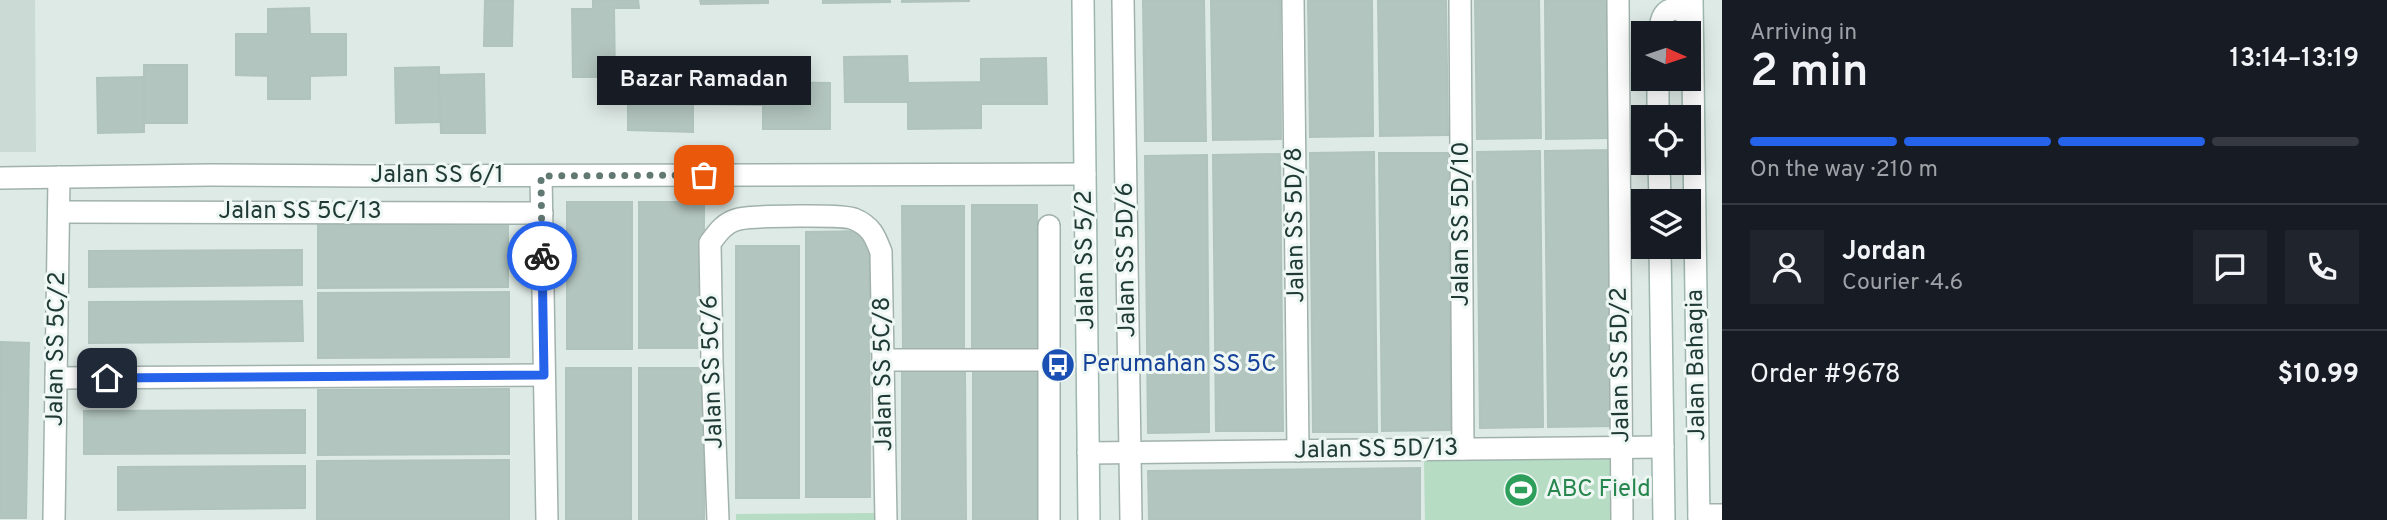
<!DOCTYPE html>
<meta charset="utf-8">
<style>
:root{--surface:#171b24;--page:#20242c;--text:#f1f3f6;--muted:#9ea1a6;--line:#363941;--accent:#2563eb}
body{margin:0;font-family:Overpass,sans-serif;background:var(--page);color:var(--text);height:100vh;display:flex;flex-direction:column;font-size:26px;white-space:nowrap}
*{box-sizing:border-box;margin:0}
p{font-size:23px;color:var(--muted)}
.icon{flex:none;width:38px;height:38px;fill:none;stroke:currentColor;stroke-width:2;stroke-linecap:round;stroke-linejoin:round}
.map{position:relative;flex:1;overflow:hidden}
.sheet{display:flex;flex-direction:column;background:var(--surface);width:665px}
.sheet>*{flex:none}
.needle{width:46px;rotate:93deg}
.controls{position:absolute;left:1631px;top:21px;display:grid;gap:14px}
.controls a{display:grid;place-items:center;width:70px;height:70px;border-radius:0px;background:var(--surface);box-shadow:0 4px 18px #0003;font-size:35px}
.pin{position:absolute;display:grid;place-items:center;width:60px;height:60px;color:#fff;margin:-30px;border-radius:14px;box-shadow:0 4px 10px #0006}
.courier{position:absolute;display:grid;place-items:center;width:70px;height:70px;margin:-35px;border:5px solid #2563eb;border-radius:50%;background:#fff;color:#222;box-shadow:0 2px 9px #0007}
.bubble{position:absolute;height:49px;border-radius:0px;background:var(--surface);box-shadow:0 4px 18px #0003;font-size:23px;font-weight:600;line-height:49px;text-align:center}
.head em{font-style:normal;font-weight:600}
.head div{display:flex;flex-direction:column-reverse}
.head{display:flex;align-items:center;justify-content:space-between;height:119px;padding:0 28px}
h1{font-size:46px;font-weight:600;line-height:52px}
.bar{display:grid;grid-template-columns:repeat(4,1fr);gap:10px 7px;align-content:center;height:84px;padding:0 28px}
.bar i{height:9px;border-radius:5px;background:var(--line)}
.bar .active{background:var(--accent)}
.bar p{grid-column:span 4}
.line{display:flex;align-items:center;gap:18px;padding:0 28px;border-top:2px solid var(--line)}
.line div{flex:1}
.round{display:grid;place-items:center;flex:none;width:74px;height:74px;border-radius:0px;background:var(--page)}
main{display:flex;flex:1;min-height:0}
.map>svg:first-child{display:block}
.built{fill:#ccdad5}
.green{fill:#b6dcc3}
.building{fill:#b3c5bf;stroke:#b0c4bd;stroke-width:2}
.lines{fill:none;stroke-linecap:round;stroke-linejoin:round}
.street-casing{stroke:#a1b2ad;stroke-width:24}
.secondary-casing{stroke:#9db6af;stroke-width:24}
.street{stroke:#fff;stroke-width:21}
.secondary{stroke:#fff;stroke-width:21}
.done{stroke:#627873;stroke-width:7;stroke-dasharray:0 12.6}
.route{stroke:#2563eb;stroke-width:9}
.labels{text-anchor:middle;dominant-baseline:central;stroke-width:6;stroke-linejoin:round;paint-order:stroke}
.street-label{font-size:24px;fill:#1f3a35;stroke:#eef7f3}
.transit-label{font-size:24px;fill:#164399;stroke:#eef7f3;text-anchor:start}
.leisure-label{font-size:24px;fill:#27864d;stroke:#eef7f3;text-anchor:start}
</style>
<main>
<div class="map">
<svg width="1722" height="520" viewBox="0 0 1722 520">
<rect width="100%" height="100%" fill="#deeae6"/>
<polygon class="built" points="0,0 35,0 36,152 0,152"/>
<g class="green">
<polygon points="1616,457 1617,520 1425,520 1424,460"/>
<polygon points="877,513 877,520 736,520 736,514"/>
</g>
<g class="building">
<polygon points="485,0 513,0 512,46 484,46"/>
<polygon points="593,0 638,0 639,8 614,8 615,77 573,77 572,9 593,9"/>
<polygon points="700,0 768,0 768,3 701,4"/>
<polygon points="823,0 890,0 890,2 823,3"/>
<polygon points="902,0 969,0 969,1 902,2"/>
<polygon points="1143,0 1204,0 1206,141 1145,141"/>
<polygon points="1211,0 1280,0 1281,139 1213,140"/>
<polygon points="1308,0 1372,0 1373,136 1310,137"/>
<polygon points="1378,0 1446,0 1448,135 1380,136"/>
<polygon points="1475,0 1539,0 1541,138 1477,139"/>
<polygon points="1545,0 1610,0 1611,138 1546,139"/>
<polygon points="309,8 310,34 346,34 346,75 310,76 310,99 268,99 268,76 236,75 236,34 268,34 268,9"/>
<polygon points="907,56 908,83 981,82 981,59 1046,58 1047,104 981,104 981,128 908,129 908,102 845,102 844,57"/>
<polygon points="694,59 764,60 764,82 830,83 830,129 763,129 763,105 693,104 693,132 628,130 628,86 693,86"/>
<rect x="144" y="65" width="43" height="58"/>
<polygon points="439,67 440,122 396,123 395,68"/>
<polygon points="484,74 485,133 441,133 439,75"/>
<polygon points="144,77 144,132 98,133 97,78"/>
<polygon points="1612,150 1616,426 1548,427 1545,151"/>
<polygon points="1540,151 1543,427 1480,428 1477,152"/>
<polygon points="1374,152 1377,432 1313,432 1310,153"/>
<polygon points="1379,153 1448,153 1451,430 1382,431"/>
<polygon points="1280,154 1283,431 1216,431 1213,155"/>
<polygon points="1207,155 1209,432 1148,433 1145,156"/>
<rect x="567" y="202" width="65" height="147"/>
<rect x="639" y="202" width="65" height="146"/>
<rect x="972" y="205" width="65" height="145"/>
<polygon points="902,206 964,206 964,350 903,350"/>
<polygon points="508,219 508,287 318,288 318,220"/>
<polygon points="869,231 870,497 806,497 806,232"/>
<rect x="736" y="246" width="63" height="252"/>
<polygon points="302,250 302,285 89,287 89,251"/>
<polygon points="509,292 509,357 318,358 318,293"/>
<polygon points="302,301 303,341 89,343 89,302"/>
<polygon points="1,342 29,343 26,518 0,518"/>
<polygon points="902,367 965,368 966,520 902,520"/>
<rect x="566" y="368" width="65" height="152"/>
<rect x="639" y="368" width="65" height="152"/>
<rect x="973" y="368" width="64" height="152"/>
<polygon points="509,389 509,454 318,455 318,390"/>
<polygon points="305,410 305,453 84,454 84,411"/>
<polygon points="509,460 509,520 317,520 317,461"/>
<polygon points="305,466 305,508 118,510 118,467"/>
<polygon points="1420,468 1420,520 1149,520 1148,471"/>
</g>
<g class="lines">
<g class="street-casing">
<g id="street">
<polyline points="1123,0 1131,520"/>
<polyline points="1293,0 1298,451"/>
<polyline points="1460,0 1463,449"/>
<polyline points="1618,0 1622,520"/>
<polyline points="541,176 547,520"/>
<polyline points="0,178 210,175 367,176 1085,174"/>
<polyline points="59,212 542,213"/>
<polyline points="1049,226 1049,520"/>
<polyline points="884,360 1048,360"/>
<polyline points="56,378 544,375"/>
<polyline points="1088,453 1663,447"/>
<polyline points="1699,515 1722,515"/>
<polyline points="54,520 59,177"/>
<path d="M 718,520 L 712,362 L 710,243 C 718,232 725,222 739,219 C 753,216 844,214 854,219 C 871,226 875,236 881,252 L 886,520"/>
</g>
</g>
<g class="secondary-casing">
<g id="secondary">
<polyline points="1083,0 1089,520"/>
<polyline points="1692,0 1699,520"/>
<path d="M 1659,33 C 1661,19 1663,8 1679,9 L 1686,14 L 1689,30"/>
<polyline points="1658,79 1658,117"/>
<polyline points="1659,163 1660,201"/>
<polyline points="1660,247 1664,520"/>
</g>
</g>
<use href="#street" class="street"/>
<use href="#secondary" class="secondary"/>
</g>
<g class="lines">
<polyline class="done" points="542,256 541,176 704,175"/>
<polyline class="route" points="107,378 544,375 542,256"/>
</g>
<defs>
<g id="bus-disc" transform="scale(1.75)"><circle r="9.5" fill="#1a4fb4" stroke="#eef7f3"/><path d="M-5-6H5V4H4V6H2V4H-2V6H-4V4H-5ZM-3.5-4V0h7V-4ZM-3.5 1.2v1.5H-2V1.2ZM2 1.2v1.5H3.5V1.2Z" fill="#fff"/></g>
<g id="stadium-disc" transform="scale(1.75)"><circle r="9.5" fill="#2e9e5b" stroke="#eef7f3"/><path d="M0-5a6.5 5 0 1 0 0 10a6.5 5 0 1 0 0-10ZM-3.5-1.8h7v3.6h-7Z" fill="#fff"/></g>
</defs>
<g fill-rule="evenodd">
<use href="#bus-disc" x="1058" y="365"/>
<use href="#stadium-disc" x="1521" y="490"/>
</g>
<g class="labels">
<g class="street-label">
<text x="437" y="176">Jalan SS 6/1</text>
<text x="300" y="212">Jalan SS 5C/13</text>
<text transform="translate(1462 224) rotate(-90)">Jalan SS 5D/10</text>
<text transform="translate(1296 225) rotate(-91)">Jalan SS 5D/8</text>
<text transform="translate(1086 260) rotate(-91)">Jalan SS 5/2</text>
<text transform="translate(1127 260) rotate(-91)">Jalan SS 5D/6</text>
<text transform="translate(57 349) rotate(-89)">Jalan SS 5C/2</text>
<text transform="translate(1621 365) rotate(-91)">Jalan SS 5D/2</text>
<text transform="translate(1697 365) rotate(-91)">Jalan Bahagia</text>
<text transform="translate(713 372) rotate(-92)">Jalan SS 5C/6</text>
<text transform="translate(884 374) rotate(-91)">Jalan SS 5C/8</text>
<text transform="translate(1376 450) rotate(-1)">Jalan SS 5D/13</text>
</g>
<g class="transit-label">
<text x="1082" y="365">Perumahan SS 5C</text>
</g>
<g class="leisure-label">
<text x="1546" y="490">ABC Field</text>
</g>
</g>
</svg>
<div class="controls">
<a><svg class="needle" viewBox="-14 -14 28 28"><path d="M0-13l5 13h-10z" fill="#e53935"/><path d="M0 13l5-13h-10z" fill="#9ea1a6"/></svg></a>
<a><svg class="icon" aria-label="locate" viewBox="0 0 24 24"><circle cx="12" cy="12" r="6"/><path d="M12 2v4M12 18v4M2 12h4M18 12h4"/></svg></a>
<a><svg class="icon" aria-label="layers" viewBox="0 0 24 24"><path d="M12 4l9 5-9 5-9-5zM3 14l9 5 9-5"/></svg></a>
</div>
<div class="pin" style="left:704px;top:175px;background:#ea580c"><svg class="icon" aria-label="bag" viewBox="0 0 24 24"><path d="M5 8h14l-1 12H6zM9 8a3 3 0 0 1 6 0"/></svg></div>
<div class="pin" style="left:107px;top:378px;background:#1f2937"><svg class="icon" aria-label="home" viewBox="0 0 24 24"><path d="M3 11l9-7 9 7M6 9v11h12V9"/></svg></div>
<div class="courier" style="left:542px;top:256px"><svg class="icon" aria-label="bike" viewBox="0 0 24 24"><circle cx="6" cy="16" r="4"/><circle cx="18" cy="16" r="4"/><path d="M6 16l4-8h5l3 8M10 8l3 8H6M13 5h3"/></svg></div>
<div class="bubble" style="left:597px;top:56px;width:214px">Bazar Ramadan</div>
</div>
<section class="sheet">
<div class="head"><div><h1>2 min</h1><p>Arriving in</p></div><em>13:14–13:19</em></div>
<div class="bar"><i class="active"></i><i class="active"></i><i class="active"></i><i></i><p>On the way · 210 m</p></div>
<div class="line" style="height:126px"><a class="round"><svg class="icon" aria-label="person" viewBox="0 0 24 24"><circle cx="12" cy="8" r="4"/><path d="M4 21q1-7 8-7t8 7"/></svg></a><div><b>Jordan</b><p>Courier · 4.6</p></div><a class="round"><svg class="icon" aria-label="chat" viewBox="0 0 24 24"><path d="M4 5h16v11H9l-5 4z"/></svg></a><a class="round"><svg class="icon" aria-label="phone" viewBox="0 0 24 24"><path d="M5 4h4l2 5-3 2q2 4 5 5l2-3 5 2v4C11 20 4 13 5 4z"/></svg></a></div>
<div class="line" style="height:91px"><div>Order #9678</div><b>$10.99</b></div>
</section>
</main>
